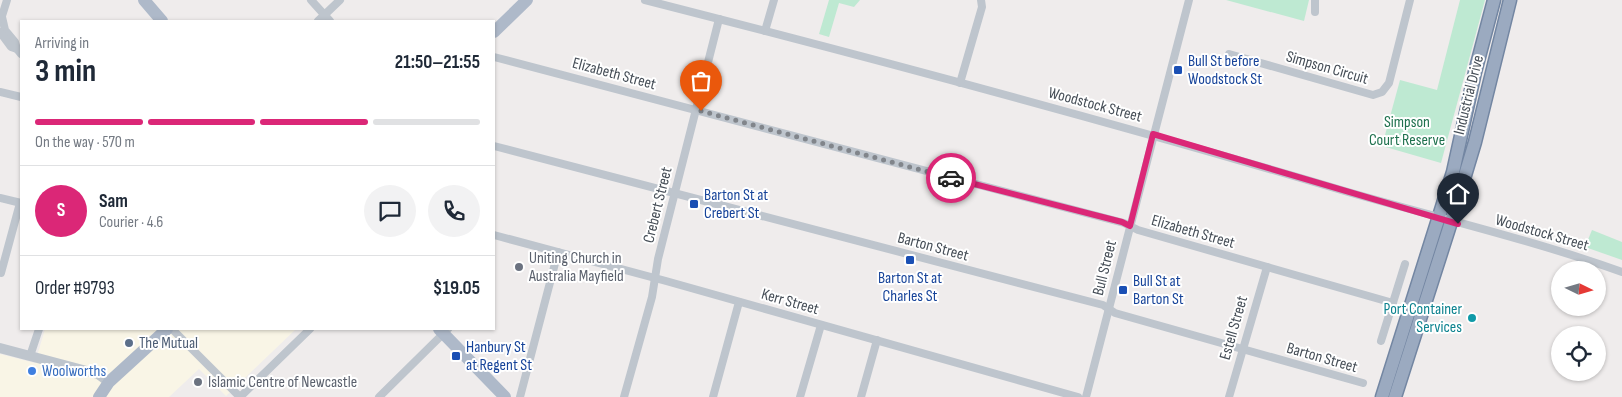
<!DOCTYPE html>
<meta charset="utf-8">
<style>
:root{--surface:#fff;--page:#f2f2f3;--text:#1f2937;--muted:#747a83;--line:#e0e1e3;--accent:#db2777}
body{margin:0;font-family:"Sofia Sans Condensed",sans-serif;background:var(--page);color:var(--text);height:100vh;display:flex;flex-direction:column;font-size:19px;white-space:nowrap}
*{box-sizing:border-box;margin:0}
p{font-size:16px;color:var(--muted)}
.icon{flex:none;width:28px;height:28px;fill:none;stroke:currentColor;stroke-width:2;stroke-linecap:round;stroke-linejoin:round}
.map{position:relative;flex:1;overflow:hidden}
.sheet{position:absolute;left:20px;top:20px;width:475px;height:310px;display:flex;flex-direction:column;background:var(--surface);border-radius:0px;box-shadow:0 1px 4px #0004}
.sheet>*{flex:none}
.needle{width:32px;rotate:95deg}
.controls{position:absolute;left:1551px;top:261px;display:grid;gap:10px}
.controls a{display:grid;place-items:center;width:55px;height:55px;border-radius:50%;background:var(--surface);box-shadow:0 1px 4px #0004;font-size:25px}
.pin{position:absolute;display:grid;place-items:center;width:42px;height:42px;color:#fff;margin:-51px -21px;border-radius:50% 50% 50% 0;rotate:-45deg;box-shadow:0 0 5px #0007}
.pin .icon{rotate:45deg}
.courier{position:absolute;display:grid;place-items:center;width:50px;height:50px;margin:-25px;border:4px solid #db2777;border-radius:50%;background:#fff;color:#222;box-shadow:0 1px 6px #0007}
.overview em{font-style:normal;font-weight:700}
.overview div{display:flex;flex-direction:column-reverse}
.overview{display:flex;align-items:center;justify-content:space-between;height:85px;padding:0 15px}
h1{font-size:32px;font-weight:700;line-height:38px}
.bar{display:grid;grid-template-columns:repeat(4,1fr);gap:8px 5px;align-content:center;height:60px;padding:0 15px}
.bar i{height:6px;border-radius:4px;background:var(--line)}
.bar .selected{background:var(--accent)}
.bar p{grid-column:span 4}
.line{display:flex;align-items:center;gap:12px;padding:0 15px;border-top:1px solid var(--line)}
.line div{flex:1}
.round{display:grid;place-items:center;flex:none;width:52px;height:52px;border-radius:26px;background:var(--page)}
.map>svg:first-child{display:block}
.commercial{fill:#f9f5e6}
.green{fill:#bee9d2}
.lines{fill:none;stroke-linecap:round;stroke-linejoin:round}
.trunk-casing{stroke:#7386a2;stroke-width:15}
.minor{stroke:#bec5cd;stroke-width:8}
.tertiary{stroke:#bec5cd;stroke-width:10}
.primary{stroke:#aeb9c9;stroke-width:12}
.trunk{stroke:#9baac0;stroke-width:12}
.done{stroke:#81858b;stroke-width:5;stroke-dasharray:0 9}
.route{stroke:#db2777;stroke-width:6}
.transit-dot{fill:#1a4fb4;stroke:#fff;stroke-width:2}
.worship-dot{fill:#6b7280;stroke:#fff;stroke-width:2}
.culture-dot{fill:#0f9aa8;stroke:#fff;stroke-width:2}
.service-dot{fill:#5c6f8a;stroke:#fff;stroke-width:2}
.shop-dot{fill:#3f7fe0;stroke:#fff;stroke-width:2}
.labels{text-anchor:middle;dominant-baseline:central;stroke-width:4;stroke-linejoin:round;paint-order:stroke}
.transit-label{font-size:16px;fill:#164399;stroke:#fff;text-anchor:start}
.street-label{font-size:16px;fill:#464e57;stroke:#fff}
.park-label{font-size:16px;fill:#1f714e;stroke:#fff}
.worship-label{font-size:16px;fill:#5b616d;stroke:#fff;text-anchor:start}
.culture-label{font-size:16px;fill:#0d838f;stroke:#fff;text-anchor:end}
.service-label{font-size:16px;fill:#4e5e75;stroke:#fff;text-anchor:start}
.shop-label{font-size:16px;fill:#366cbe;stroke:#fff;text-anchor:start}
</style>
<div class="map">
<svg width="1622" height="397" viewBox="0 0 1622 397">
<rect width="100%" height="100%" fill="#efecec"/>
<polygon class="commercial" points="45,329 296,329 226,396 199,369 169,397 0,397 0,354 35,363"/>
<g class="green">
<polygon points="829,0 860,0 854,7 839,3 829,37 819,34"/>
<polygon points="1226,0 1309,0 1304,21"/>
<polygon points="1460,0 1485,0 1441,163 1382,146 1400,80 1437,90"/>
<polygon points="1592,230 1622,242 1622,260 1585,247"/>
</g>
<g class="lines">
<g class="trunk-casing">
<g id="trunk">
<polyline points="1382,397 1453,172 1475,72 1494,0"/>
<polyline points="1395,397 1451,222 1475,142 1510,0"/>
</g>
</g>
<g class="minor">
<polyline points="311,0 330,21"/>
<path d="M 645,0 C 880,60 1115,123 1348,192 C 1439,218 1533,240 1622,272"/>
<polyline points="1315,0 1315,12"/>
<polyline points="2,17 5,30 15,42 17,49"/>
<polyline points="1,19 7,0"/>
<polyline points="318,21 340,0"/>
<polyline points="765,31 774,0"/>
<polyline points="0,32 11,47 17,49 21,54"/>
<polyline points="1229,54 1373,95 1382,92 1389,83 1410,0"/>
<polyline points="494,57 1124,223 1138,230 1393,303"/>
<polyline points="960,83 982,7 981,0"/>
<polyline points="0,92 21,97"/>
<polyline points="494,146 1103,305 1115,313 1363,383"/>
<polyline points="0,198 21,203"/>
<polyline points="494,235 666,281 1078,397"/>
<polyline points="1,273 20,203"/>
<polyline points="172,329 240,397"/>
<polyline points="1381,341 1405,264"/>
<polyline points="30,356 39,329"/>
<polyline points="240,397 310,329"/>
<polyline points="379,397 448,329"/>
<polyline points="520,397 558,252"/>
<polyline points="624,397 652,297 658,259 719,19"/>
<polyline points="713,397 739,302"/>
<polyline points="800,397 821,325"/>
<polyline points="861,397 877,340"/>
<polyline points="1086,397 1189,0"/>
<polyline points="1229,397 1267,267"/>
</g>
<polyline class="tertiary" points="0,348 98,374 109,382"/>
<g class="primary">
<polyline points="144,0 162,21"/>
<polyline points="494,32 527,0"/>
<polyline points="439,329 505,397"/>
<polyline points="99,397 109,382 167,329"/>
</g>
<use href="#trunk" class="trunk"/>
</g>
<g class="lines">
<polyline class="done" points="701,111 951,178"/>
<polyline class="route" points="951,178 1122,222 1130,226 1153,134 1458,224"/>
</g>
<g class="transit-dot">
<rect x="1173" y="65" width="10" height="10" rx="2.5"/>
<rect x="689" y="199" width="10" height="10" rx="2.5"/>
<rect x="905" y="255" width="10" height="10" rx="2.5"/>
<rect x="1118" y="285" width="10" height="10" rx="2.5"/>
<rect x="451" y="351" width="10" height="10" rx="2.5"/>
</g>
<g class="worship-dot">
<circle cx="519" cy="267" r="5"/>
<circle cx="198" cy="382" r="5"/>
</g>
<circle class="culture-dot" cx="1472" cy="318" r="5"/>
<circle class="service-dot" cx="129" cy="343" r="5"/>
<circle class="shop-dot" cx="32" cy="371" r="5"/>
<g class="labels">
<g class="transit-label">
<text x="1188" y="61">Bull St before<tspan x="1188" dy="18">Woodstock St</tspan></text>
<text x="704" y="195">Barton St at<tspan x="704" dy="18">Crebert St</tspan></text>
<text x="910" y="278" text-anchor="middle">Barton St at<tspan x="910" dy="18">Charles St</tspan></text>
<text x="1133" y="281">Bull St at<tspan x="1133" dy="18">Barton St</tspan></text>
<text x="466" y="347">Hanbury St<tspan x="466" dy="18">at Regent St</tspan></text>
</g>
<g class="street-label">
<text transform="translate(1327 68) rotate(16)">Simpson Circuit</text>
<text transform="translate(614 74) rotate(15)">Elizabeth Street</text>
<text transform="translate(1469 95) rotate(-76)">Industrial Drive</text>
<text transform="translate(1095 105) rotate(15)">Woodstock Street</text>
<text transform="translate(658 205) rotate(-76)">Crebert Street</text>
<text transform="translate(1193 232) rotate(16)">Elizabeth Street</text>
<text transform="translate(1542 233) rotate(16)">Woodstock Street</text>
<text transform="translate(933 247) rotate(15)">Barton Street</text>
<text transform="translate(1105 268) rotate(-76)">Bull Street</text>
<text transform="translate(790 302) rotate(16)">Kerr Street</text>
<text transform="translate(1234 328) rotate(-74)">Estell Street</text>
<text transform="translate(1322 358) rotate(16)">Barton Street</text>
</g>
<g class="park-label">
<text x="1407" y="122">Simpson<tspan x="1407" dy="18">Court Reserve</tspan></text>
</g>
<g class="worship-label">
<text x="529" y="258">Uniting Church in<tspan x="529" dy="18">Australia Mayfield</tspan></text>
<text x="208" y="382">Islamic Centre of Newcastle</text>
</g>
<g class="culture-label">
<text x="1462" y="309">Port Container<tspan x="1462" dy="18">Services</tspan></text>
</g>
<g class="service-label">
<text x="139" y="343">The Mutual</text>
</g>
<g class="shop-label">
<text x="42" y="371">Woolworths</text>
</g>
</g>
</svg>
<div class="controls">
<a><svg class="needle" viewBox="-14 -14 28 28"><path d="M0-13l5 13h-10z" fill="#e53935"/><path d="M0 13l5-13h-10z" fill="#747a83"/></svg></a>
<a><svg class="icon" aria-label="locate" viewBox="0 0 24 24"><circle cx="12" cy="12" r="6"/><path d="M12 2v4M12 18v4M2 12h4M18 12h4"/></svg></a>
</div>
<div class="pin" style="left:701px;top:111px;background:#ea580c"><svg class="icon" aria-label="bag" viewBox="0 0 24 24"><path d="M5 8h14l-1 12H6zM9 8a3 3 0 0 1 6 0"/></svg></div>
<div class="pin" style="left:1458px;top:224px;background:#1f2937"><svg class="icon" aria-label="home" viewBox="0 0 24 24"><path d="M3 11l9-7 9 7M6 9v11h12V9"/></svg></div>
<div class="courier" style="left:951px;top:178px"><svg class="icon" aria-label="car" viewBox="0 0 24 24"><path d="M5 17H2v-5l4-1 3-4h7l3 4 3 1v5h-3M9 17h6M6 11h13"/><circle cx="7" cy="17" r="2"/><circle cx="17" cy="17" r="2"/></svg></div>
<section class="sheet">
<div class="overview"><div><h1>3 min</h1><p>Arriving in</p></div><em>21:50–21:55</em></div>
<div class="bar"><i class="selected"></i><i class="selected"></i><i class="selected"></i><i></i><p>On the way · 570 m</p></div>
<div class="line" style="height:90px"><b class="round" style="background:var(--accent);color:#fff">S</b><div><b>Sam</b><p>Courier · 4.6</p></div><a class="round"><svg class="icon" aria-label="chat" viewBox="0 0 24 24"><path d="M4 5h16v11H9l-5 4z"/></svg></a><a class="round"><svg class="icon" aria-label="phone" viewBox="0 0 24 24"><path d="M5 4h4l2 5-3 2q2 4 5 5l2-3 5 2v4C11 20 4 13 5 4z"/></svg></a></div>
<div class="line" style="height:65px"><div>Order #9793</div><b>$19.05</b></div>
</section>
</div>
